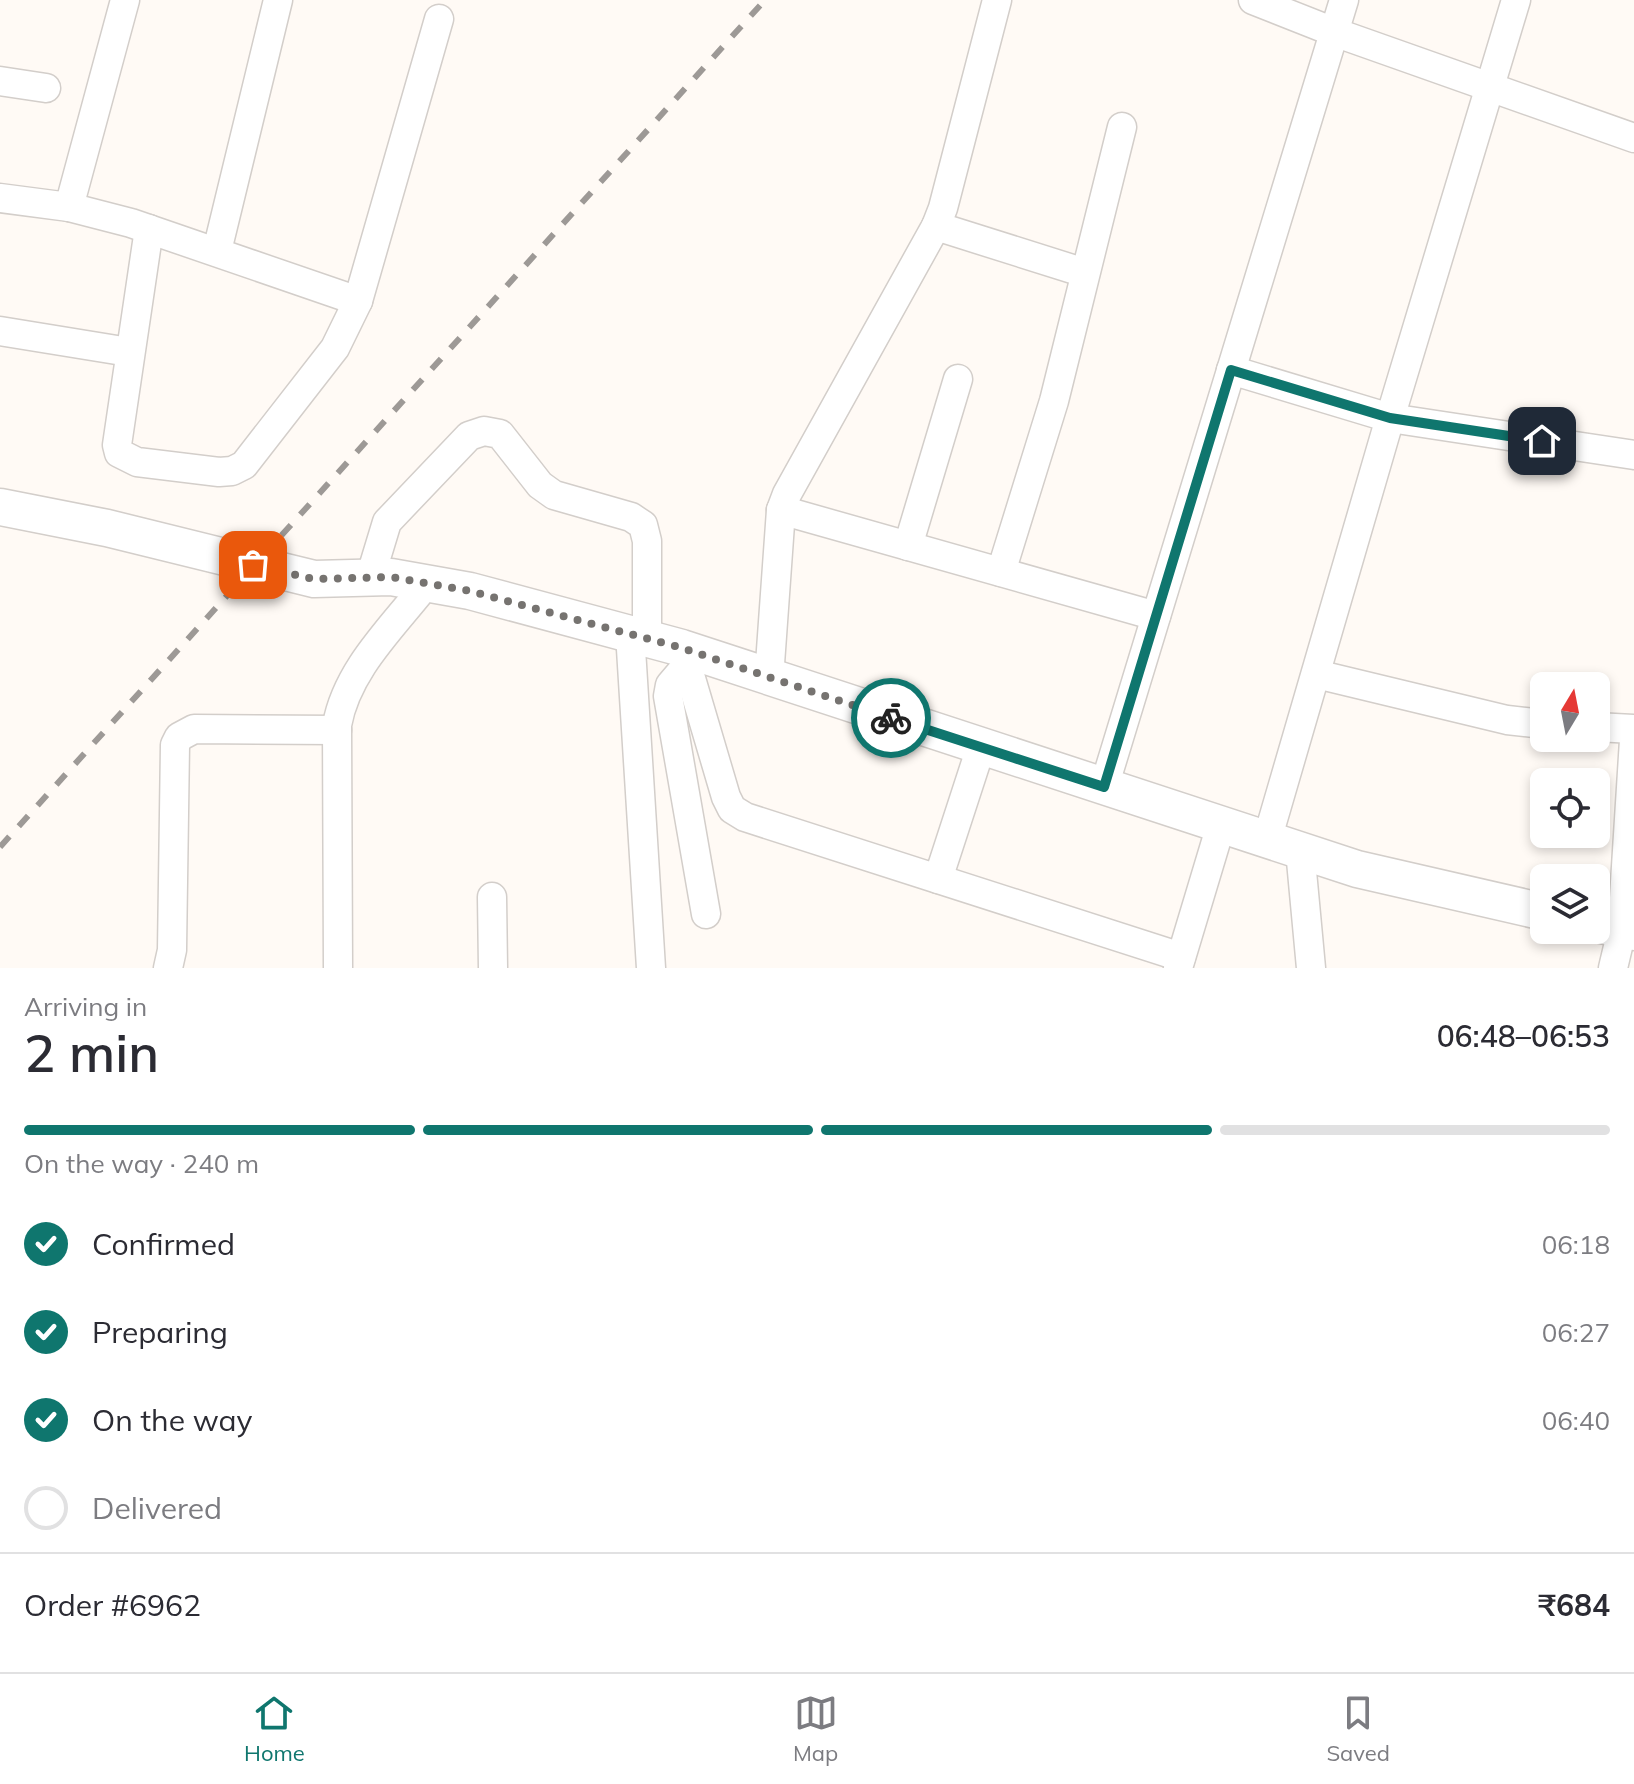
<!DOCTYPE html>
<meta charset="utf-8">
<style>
:root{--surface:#fff;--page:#f2f2f3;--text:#2b2b33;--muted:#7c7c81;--line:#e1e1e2;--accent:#0f766e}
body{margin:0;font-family:Mulish,sans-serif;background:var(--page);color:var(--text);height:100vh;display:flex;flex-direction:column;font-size:30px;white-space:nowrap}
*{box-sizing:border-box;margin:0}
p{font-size:26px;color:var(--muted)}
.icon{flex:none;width:44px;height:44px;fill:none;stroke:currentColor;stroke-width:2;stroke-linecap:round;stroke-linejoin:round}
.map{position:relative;height:968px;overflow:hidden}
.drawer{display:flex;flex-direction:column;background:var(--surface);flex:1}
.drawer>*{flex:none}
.needle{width:52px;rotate:10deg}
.buttons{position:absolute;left:1530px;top:672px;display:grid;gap:16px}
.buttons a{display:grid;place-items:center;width:80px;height:80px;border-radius:12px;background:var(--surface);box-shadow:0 4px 12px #0003;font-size:40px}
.pin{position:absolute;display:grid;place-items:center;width:68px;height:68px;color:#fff;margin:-34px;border-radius:16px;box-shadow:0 4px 12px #0006}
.courier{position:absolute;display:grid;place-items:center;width:80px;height:80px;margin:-40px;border:6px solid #0f766e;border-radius:50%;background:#fff;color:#222;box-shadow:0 2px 10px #0007}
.summary em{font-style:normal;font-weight:600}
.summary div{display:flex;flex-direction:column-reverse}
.summary{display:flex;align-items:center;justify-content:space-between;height:136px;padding:0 24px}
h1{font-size:52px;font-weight:600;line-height:60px}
.bar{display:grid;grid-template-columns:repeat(4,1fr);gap:12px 8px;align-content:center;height:96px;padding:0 24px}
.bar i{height:10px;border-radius:6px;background:var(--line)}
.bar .active{background:var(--accent)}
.bar p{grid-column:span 4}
.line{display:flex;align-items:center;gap:20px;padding:0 24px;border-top:2px solid var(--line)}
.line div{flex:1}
ol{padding:0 24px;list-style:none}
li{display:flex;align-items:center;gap:24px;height:88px}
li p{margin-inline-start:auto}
li .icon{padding:8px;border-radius:50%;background:var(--accent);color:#fff;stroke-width:4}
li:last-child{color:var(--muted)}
li i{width:44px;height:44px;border:4px solid var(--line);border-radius:50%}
.tabs{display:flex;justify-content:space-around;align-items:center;height:112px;border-top:2px solid var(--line);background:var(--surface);font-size:22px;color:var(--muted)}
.tabs a{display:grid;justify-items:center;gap:4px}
.tabs .active{color:var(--accent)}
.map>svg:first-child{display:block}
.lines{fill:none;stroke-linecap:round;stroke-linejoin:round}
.minor-casing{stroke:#d3ceca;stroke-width:31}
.major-casing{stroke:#d3ceca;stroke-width:39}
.minor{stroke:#fff;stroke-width:28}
.major{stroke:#fff;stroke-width:36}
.rail{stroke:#9d9996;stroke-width:6;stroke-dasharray:14 14;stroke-linecap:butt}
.done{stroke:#767370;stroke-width:8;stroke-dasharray:0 14.4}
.route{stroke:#0f766e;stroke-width:10}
</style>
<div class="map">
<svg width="1634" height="968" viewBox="0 0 1634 968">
<rect width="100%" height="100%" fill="#fffaf5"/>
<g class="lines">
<g class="minor-casing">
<g id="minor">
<polyline points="1253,0 1334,32 1634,138"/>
<polyline points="0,81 46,88"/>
<polyline points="0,198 69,207 131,223 358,301"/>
<polyline points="69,207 125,0"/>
<polyline points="936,226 1085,273"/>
<polyline points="149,229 117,445 119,453 137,462 219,472 232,471 244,465 335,348 358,301 439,19"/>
<polyline points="217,251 278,0"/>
<polyline points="0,331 129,352"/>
<polyline points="1231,370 1390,418 1634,455"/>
<polyline points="781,510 1156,616"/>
<polyline points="908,546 958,379"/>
<polyline points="1001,572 1054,401 1122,127"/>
<polyline points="370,578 387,522 469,436 484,431 500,434 540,485 554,495 631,517 643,525 647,541 647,638"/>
<polyline points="630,633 651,968"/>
<polyline points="682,648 726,797 732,809 745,817 1181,957"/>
<polyline points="687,665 670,685 668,696 706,914"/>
<polyline points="1316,674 1507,720 1544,724"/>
<polyline points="769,678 781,510 787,494 936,226 943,208 997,0"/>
<polyline points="1596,727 1634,729"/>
<polyline points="1104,787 1344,0"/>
<polyline points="1267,840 1390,418 1516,0"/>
<polyline points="1300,850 1311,968"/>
<polyline points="938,879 981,747"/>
<polyline points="492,897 493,968"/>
<polyline points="168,968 172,950 175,745 179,737 194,729 337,730"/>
<path d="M 338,968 L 337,725 C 347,669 393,627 427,583"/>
<polyline points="1178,968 1221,825"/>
<polyline points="1613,968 1622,930 1634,740"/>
</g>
</g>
<g class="major-casing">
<g id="major">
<polyline points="0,507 107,528 314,579 391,577 470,591 682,648 1357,869 1544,912"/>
<polyline points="1596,924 1634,932"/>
</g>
</g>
<use href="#minor" class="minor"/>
<use href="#major" class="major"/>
<polyline class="rail" points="0,847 765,0"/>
</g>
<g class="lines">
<polyline class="done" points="253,565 314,579 391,577 470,591 682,648 891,718"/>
<polyline class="route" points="891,718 1104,787 1231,370 1390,418 1542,441"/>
</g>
</svg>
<div class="buttons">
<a><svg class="needle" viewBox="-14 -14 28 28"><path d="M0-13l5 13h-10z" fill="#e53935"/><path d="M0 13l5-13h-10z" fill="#7c7c81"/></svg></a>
<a><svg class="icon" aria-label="locate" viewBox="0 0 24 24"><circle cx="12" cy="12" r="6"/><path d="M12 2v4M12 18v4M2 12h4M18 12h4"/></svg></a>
<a><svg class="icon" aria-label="layers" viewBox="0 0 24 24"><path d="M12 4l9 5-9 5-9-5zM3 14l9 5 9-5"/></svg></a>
</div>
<div class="pin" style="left:253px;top:565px;background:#ea580c"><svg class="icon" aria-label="bag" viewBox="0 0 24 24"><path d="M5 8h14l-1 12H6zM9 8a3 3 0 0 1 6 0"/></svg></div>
<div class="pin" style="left:1542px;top:441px;background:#1f2937"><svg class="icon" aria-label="home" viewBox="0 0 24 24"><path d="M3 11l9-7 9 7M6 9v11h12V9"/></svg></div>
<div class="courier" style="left:891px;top:718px"><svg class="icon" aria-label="bike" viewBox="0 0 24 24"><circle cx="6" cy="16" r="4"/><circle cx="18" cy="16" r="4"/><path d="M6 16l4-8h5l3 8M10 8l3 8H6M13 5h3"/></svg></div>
</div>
<section class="drawer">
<div class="summary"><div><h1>2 min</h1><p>Arriving in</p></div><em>06:48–06:53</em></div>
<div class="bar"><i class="active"></i><i class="active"></i><i class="active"></i><i></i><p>On the way · 240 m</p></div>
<ol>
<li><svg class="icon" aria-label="check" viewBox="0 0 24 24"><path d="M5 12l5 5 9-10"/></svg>Confirmed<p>06:18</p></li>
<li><svg class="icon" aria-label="check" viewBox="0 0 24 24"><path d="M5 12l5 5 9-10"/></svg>Preparing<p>06:27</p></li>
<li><svg class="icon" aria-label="check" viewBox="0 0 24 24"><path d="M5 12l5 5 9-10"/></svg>On the way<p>06:40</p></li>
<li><i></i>Delivered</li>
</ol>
<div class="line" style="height:104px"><div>Order #6962</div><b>₹684</b></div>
</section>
<nav class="tabs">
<a class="active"><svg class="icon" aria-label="home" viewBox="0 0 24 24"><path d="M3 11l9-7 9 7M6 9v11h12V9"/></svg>Home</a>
<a><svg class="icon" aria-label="map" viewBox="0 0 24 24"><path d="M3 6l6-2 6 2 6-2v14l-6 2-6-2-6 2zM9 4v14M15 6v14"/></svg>Map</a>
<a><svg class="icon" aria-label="saved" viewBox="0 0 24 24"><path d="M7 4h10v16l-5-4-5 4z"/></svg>Saved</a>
</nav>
